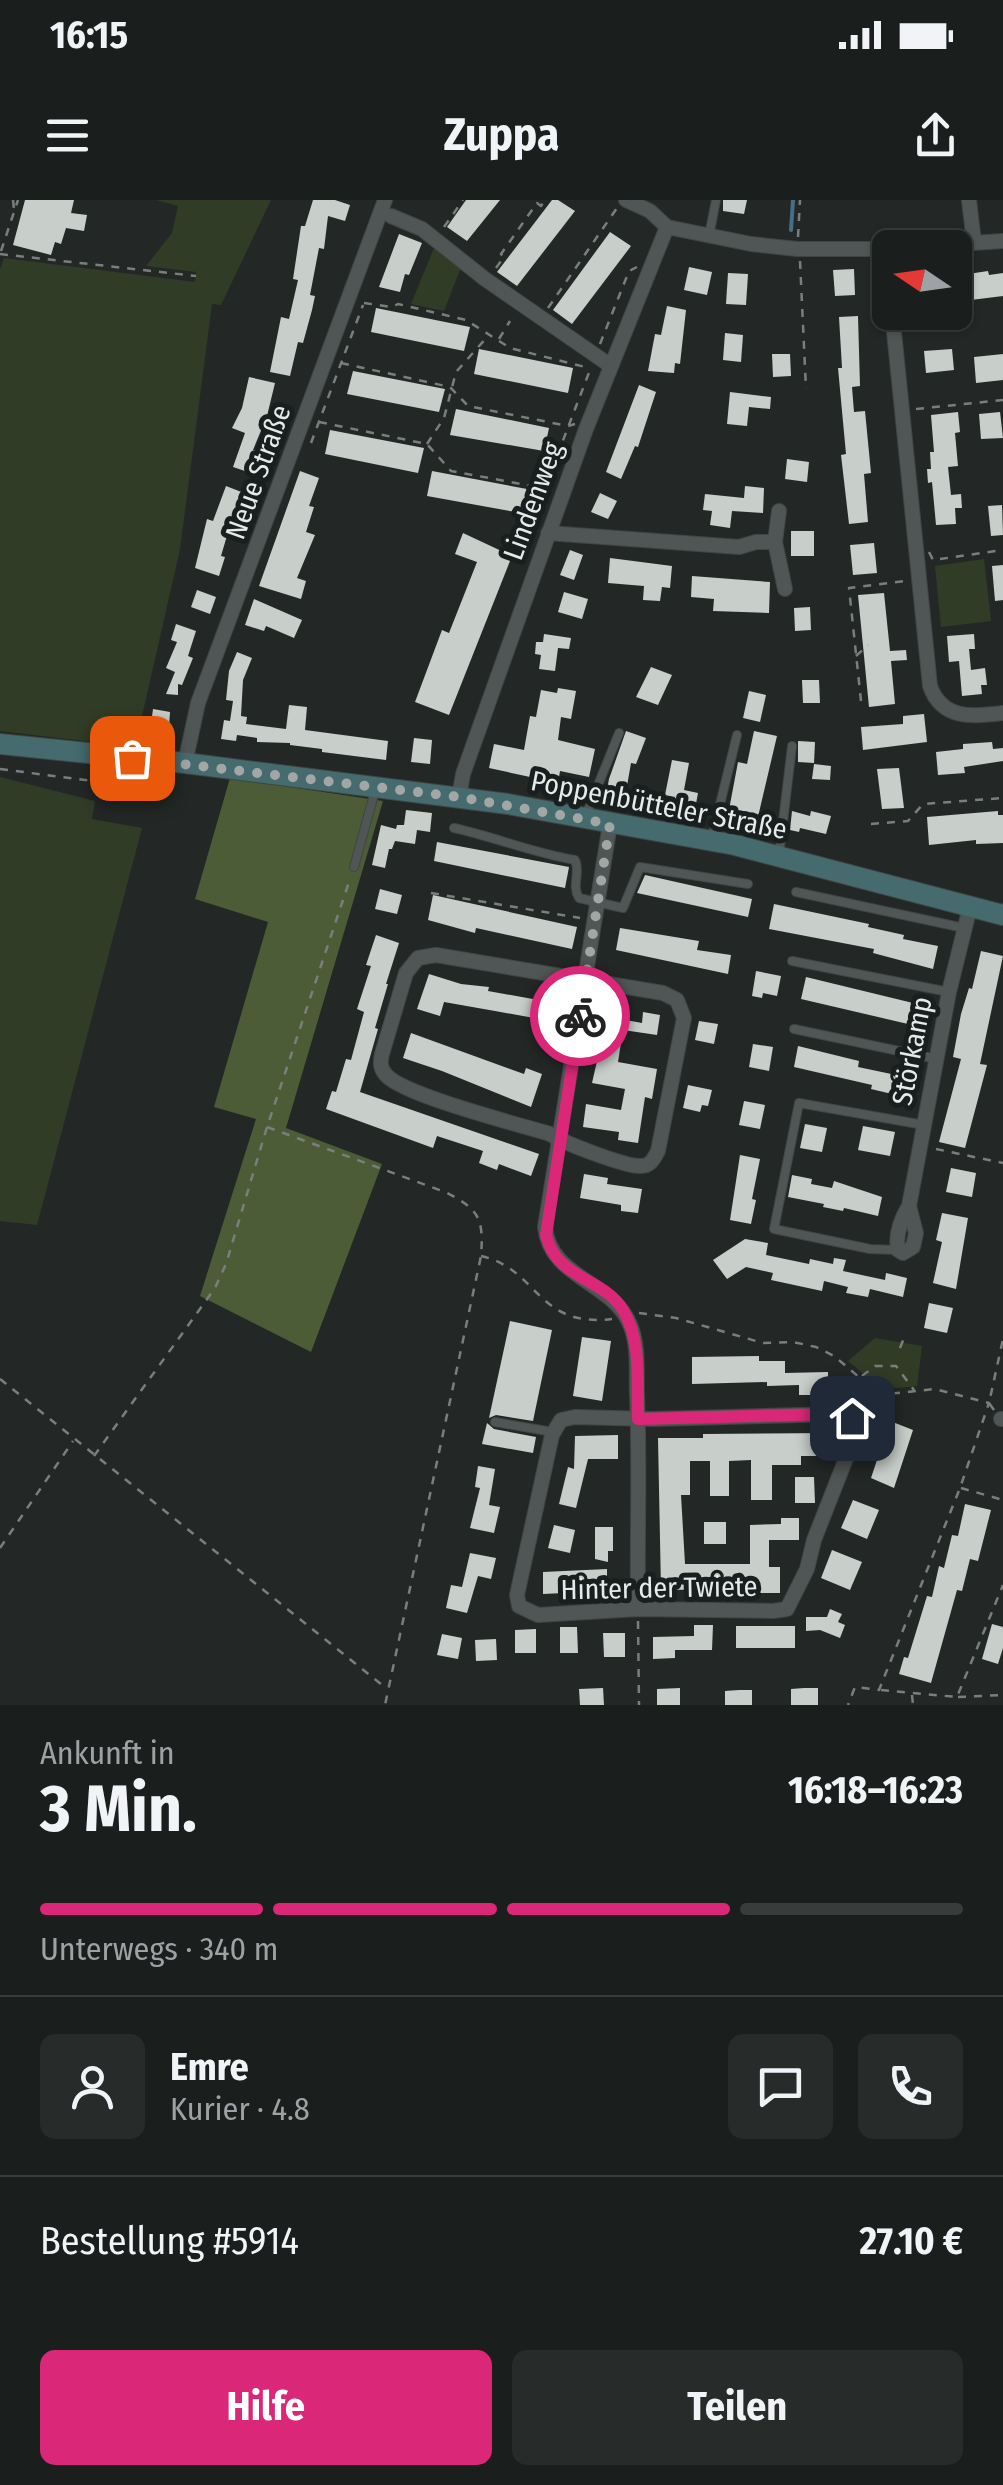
<!DOCTYPE html>
<html lang="de">
<meta charset="utf-8">
<style>
:root{--surface:#1a1e1d;--page:#272b2a;--text:#f1f3f6;--muted:#9fa2a4;--line:#383c3b;--accent:#db2777}
body{margin:0;font-family:"Fira Sans Condensed",sans-serif;background:var(--page);color:var(--text);height:100vh;display:flex;flex-direction:column;font-size:38px;white-space:nowrap}
*{box-sizing:border-box;margin:0}
p{font-size:32px;color:var(--muted)}
.icon{flex:none;width:55px;height:55px;fill:none;stroke:currentColor;stroke-width:2;stroke-linecap:round;stroke-linejoin:round}
.map{position:relative;height:1505px;overflow:hidden}
.side{display:flex;flex-direction:column;background:var(--surface);flex:1}
.side>*{flex:none}
.needle{width:65px;rotate:283deg}
.tools{position:absolute;left:872px;top:30px;display:grid;gap:20px}
.tools a{display:grid;place-items:center;width:100px;height:100px;border-radius:15px;background:var(--surface);box-shadow:0 2px 8px #0004,0 0 0 2px var(--line);font-size:50px}
.pin{position:absolute;display:grid;place-items:center;width:85px;height:85px;color:#fff;margin:-42px;border-radius:20px;box-shadow:0 5px 15px #0006}
.courier{position:absolute;display:grid;place-items:center;width:100px;height:100px;margin:-50px;border:8px solid #db2777;border-radius:50%;background:#fff;color:#222;box-shadow:0 2px 12px #0007}
.summary em{font-style:normal;font-weight:700}
.summary div{display:flex;flex-direction:column-reverse}
.summary{display:flex;align-items:center;justify-content:space-between;height:170px;padding:0 40px}
h1{font-size:65px;font-weight:700;line-height:75px}
.bar{display:grid;grid-template-columns:repeat(4,1fr);gap:15px 10px;align-content:center;height:120px;padding:0 40px}
.bar i{height:12px;border-radius:8px;background:var(--line)}
.bar .active{background:var(--accent)}
.bar p{grid-column:span 4}
.line{display:flex;align-items:center;gap:25px;padding:0 40px;border-top:2px solid var(--line)}
.line div{flex:1}
.round{display:grid;place-items:center;flex:none;width:105px;height:105px;border-radius:15px;background:var(--page)}
.primary-button{display:flex;gap:20px;margin-top:auto;padding:20px 40px}
.primary-button a{flex:1;height:115px;border-radius:15px;background:var(--accent);color:#fff;font-size:40px;font-weight:700;line-height:115px;text-align:center}
.primary-button a+a{background:var(--page);color:var(--text)}
.status{display:flex;justify-content:space-between;align-items:center;height:70px;padding:0 50px;background:var(--surface);direction:ltr}
.status svg{height:28px;fill:currentColor}
header{display:flex;justify-content:space-between;align-items:center;height:130px;padding:0 40px;background:var(--surface);font-size:45px;font-weight:700}
.map>svg:first-child{display:block}
.green{fill:#313c26}
.forest{fill:#4b5c37}
.lines{fill:none;stroke-linecap:round;stroke-linejoin:round}
.stream{stroke:#466e88;stroke-width:4}
.building{fill:#c8ceca}
.lane-casing{stroke:#404544;stroke-width:10}
.street-casing{stroke:#404544;stroke-width:16}
.secondary-casing{stroke:#404544;stroke-width:22}
.path{stroke:#7a7f7e;stroke-width:2.5;stroke-dasharray:8 8;stroke-linecap:butt}
.lane{stroke:#505655;stroke-width:8}
.street{stroke:#505655;stroke-width:14}
.secondary{stroke:#456b6f;stroke-width:20}
.done{stroke:#a2a6a5;stroke-width:10;stroke-dasharray:0 18}
.route{stroke:#db2777;stroke-width:12}
.labels{text-anchor:middle;dominant-baseline:central;stroke-width:10;stroke-linejoin:round;paint-order:stroke}
.street-label{font-size:28px;fill:#e6eae9;stroke:#191f1e}
</style>
<div class="status"><b>16:15</b><svg viewBox="0 0 49 12"><path d="M0 12V9h3v3zM5 12V6h3v6zM10 12V3h3v9zM15 12V0h3v12zM26 1h20v11H26zM47 4h2v5h-2z"/></svg></div>
<header><svg class="icon" aria-label="menu" viewBox="0 0 24 24"><path d="M4 6h16M4 12h16M4 18h16"/></svg>Zuppa<svg class="icon" aria-label="share" viewBox="0 0 24 24"><path d="M12 15V3M7 8l5-5 5 5M5 13v7h14v-7"/></svg></header>
<div class="map">
<svg width="1003" height="1505" viewBox="0 0 1003 1505">
<rect width="100%" height="100%" fill="#232827"/>
<g class="green">
<polygon points="156,0 271,0 221,105 212,104 180,349 135,547 0,531 0,69 4,58 195,82 196,72 146,66 172,33 178,6"/>
<polygon points="434,48 461,67 444,111 411,104"/>
<polygon points="984,359 991,421 941,427 935,366"/>
<polygon points="0,577 95,601 92,619 142,628 37,1025 0,1021"/>
<path d="M 875,1138 L 922,1146 L 917,1186 C 878,1191 877,1185 848,1161 Z"/>
</g>
<polygon class="forest" points="230,578 383,601 286,928 382,964 311,1152 200,1096 256,919 214,907 268,722 195,699"/>
<g class="lines">
<polyline class="stream" points="791,30 793,0"/>
</g>
<g class="building">
<polygon points="25,0 74,0 71,13 87,15 84,31 66,28 61,44 55,42 51,55 13,45"/>
<polygon points="313,0 335,0 350,5 345,21 328,16 324,49 319,48 310,95 315,96 312,110 303,143 298,142 290,176 270,172 281,117 289,119 298,80 293,79 301,26 305,26"/>
<polygon points="466,0 500,0 467,41 447,27"/>
<polygon points="552,0 558,0 575,11 517,86 497,72"/>
<polygon points="723,0 747,0 744,14 723,11"/>
<polygon points="610,32 631,46 572,124 553,110"/>
<polygon points="399,34 422,43 409,75 405,74 400,92 379,87"/>
<polygon points="689,67 712,72 707,95 684,90"/>
<polygon points="854,69 855,95 835,96 833,70"/>
<polygon points="988,71 989,75 1003,73 1003,96 971,100 968,74"/>
<polygon points="728,73 748,74 746,105 726,104"/>
<polygon points="667,106 686,110 680,164 675,163 674,173 648,171 655,134 661,135"/>
<polygon points="376,108 470,127 464,151 371,132"/>
<polygon points="913,112 935,112 936,123 913,123"/>
<polygon points="858,116 860,186 852,187 854,212 865,211 871,273 864,274 868,322 849,324 841,255 846,254 838,168 842,168 839,117"/>
<polygon points="725,133 743,135 741,162 723,160"/>
<polygon points="479,149 573,168 568,193 474,174"/>
<polygon points="952,149 954,170 926,173 924,151"/>
<polygon points="772,154 790,154 791,176 773,177"/>
<polygon points="1003,154 1003,180 976,183 974,157"/>
<polygon points="353,171 445,189 439,212 347,194"/>
<polygon points="249,177 275,183 267,216 253,250 258,251 251,273 233,267 245,233 232,228 242,208"/>
<polygon points="639,185 656,192 638,247 635,246 621,279 606,272"/>
<polygon points="730,192 771,197 770,209 749,207 747,226 727,224"/>
<polygon points="456,209 549,228 544,251 450,235"/>
<polygon points="958,212 960,232 955,233 958,266 948,267 951,295 961,294 962,308 955,308 956,324 936,325 932,282 928,283 927,269 931,269 930,252 934,252 931,215"/>
<polygon points="1000,212 1003,238 981,239 979,214"/>
<polygon points="330,230 424,248 418,273 325,254"/>
<polygon points="787,259 809,262 807,282 785,279"/>
<polygon points="300,271 319,278 309,306 314,307 306,332 315,335 297,378 306,381 301,399 259,386"/>
<polygon points="432,271 527,289 521,313 427,296"/>
<polygon points="226,286 244,293 236,313 234,312 221,356 225,357 219,376 195,368 207,319 213,321"/>
<polygon points="745,286 764,288 763,313 732,311 730,328 710,325 712,311 703,310 705,294 744,298"/>
<polygon points="600,293 617,301 608,319 591,312"/>
<polygon points="1002,305 1003,335 991,336 988,306"/>
<rect x="791" y="331" width="23" height="25"/>
<polygon points="463,333 512,356 449,515 415,502 442,430 449,433 477,362 455,354"/>
<polygon points="874,343 877,373 853,375 850,345"/>
<polygon points="570,350 583,355 574,380 560,375"/>
<polygon points="610,358 672,366 670,388 662,387 660,401 643,400 644,386 608,383"/>
<polygon points="1003,365 1003,400 995,401 992,366"/>
<polygon points="692,376 770,382 769,413 713,411 714,399 691,397"/>
<polygon points="197,390 216,397 210,414 191,407"/>
<polygon points="564,392 588,399 582,419 558,412"/>
<polygon points="884,393 890,451 906,450 907,460 891,461 895,504 869,507 858,395"/>
<polygon points="254,399 302,420 294,438 266,426 264,431 245,425"/>
<polygon points="810,407 811,430 795,431 794,408"/>
<polygon points="176,424 196,431 188,456 193,458 182,485 178,484 178,495 166,494 175,472 166,468 177,442 171,440"/>
<polygon points="544,434 571,438 569,449 558,448 555,471 539,469 541,455 535,454 536,442 543,442"/>
<polygon points="974,434 975,449 969,449 971,470 985,468 987,485 981,485 982,494 962,496 959,461 949,462 947,436"/>
<polygon points="237,452 252,458 243,480 241,516 247,517 246,524 286,529 289,505 307,507 305,530 388,541 386,560 322,552 322,549 290,545 290,543 257,542 257,538 237,535 236,541 221,539 224,520 230,521 233,501 226,500 229,471"/>
<polygon points="651,467 672,475 658,505 636,497"/>
<polygon points="802,480 819,480 820,503 803,503"/>
<polygon points="558,488 576,491 571,519 561,517 558,540 595,549 589,577 560,571 558,583 489,568 494,544 524,550 530,516 536,517 541,490 557,493"/>
<polygon points="749,491 766,495 760,522 743,518"/>
<polygon points="153,509 170,512 168,541 149,539"/>
<polygon points="924,514 927,542 863,550 861,527 903,524 903,516"/>
<polygon points="626,531 646,538 636,564 631,563 624,603 605,600 609,579"/>
<polygon points="754,531 777,536 757,621 728,615 738,562 747,564"/>
<polygon points="414,538 432,540 430,564 411,562"/>
<polygon points="798,541 815,542 814,563 798,562"/>
<polygon points="992,542 993,549 1003,548 1003,561 964,567 965,573 938,575 936,552 963,549 963,544"/>
<polygon points="672,560 689,563 684,590 698,593 695,609 674,605 675,597 665,595"/>
<polygon points="814,564 831,566 830,580 812,579"/>
<polygon points="899,568 904,608 882,609 877,569"/>
<polygon points="406,610 432,613 430,632 417,630 415,644 395,641 392,649 389,649 385,668 372,665 381,625 396,629 397,625 404,625"/>
<polygon points="792,611 810,616 811,611 831,616 826,634 800,628 799,632 790,630"/>
<polygon points="998,611 998,615 1003,615 1003,643 976,644 976,640 929,645 927,617"/>
<polygon points="437,642 569,667 565,688 434,661"/>
<polygon points="645,675 752,699 748,717 637,693"/>
<polygon points="380,689 402,695 397,714 375,709"/>
<polygon points="433,695 577,727 572,749 476,728 475,733 428,720"/>
<polygon points="774,704 869,724 868,727 904,735 903,739 938,746 933,769 873,753 874,749 769,729"/>
<polygon points="620,728 699,741 697,750 731,755 728,774 616,750"/>
<polygon points="376,735 399,743 386,784 388,784 375,828 378,829 360,892 539,954 531,976 499,964 497,970 479,963 483,951 437,936 433,948 326,909 332,891 336,892 346,859 351,860 364,812 357,809 371,766 366,765"/>
<polygon points="981,751 1003,756 980,864 987,865 965,948 939,942 961,859 953,857 961,814 969,788 972,789"/>
<polygon points="756,771 781,776 777,796 763,793 762,798 752,796"/>
<polygon points="429,774 461,784 489,787 488,791 566,805 561,834 532,829 534,818 495,811 444,802 440,816 417,809"/>
<polygon points="806,777 913,803 908,824 801,799"/>
<polygon points="643,812 660,815 657,835 623,830 618,862 657,869 652,899 645,897 638,943 618,940 619,932 583,927 586,904 621,910 625,889 592,883 602,839 595,837 599,815 642,823"/>
<polygon points="699,821 718,824 714,844 695,840"/>
<polygon points="411,833 524,874 526,868 542,874 531,907 442,871 403,858"/>
<polygon points="753,844 773,847 769,871 749,867"/>
<polygon points="798,846 859,861 858,867 896,875 892,894 871,889 872,885 794,867"/>
<polygon points="688,885 712,890 708,906 702,905 700,912 683,908"/>
<polygon points="744,901 765,905 760,929 739,925"/>
<polygon points="805,924 827,928 822,952 800,948"/>
<polygon points="863,926 895,932 890,956 858,950"/>
<polygon points="740,955 760,959 752,999 756,1000 751,1024 730,1020"/>
<polygon points="951,968 976,973 972,997 946,992"/>
<polygon points="584,974 608,978 607,984 642,989 638,1013 621,1011 621,1005 580,998"/>
<polygon points="792,975 812,979 811,984 832,988 834,981 882,997 878,1016 844,1008 843,1011 823,1007 824,1004 788,997"/>
<polygon points="942,1013 968,1018 956,1089 933,1083 942,1042 936,1040"/>
<polygon points="745,1039 768,1043 766,1055 809,1064 810,1059 833,1064 834,1058 846,1060 843,1071 885,1080 886,1073 907,1078 903,1097 870,1089 868,1097 846,1093 848,1087 824,1081 822,1091 771,1080 773,1073 746,1067 727,1079 713,1060"/>
<polygon points="929,1103 953,1108 947,1133 924,1128"/>
<polygon points="510,1121 552,1130 533,1221 496,1215 489,1218"/>
<polygon points="582,1137 611,1141 602,1201 573,1196"/>
<polygon points="759,1156 759,1161 785,1161 785,1173 828,1172 828,1195 799,1195 799,1185 767,1186 767,1182 692,1184 692,1157"/>
<polygon points="890,1221 913,1230 894,1288 871,1278"/>
<polygon points="487,1223 494,1229 536,1237 533,1253 482,1244"/>
<polygon points="833,1233 833,1256 801,1256 801,1265 772,1265 772,1300 751,1300 751,1260 729,1261 729,1296 710,1296 710,1261 690,1261 690,1295 681,1295 685,1364 750,1364 750,1325 781,1324 781,1318 799,1318 799,1340 769,1340 769,1367 780,1367 780,1393 749,1393 749,1389 661,1390 658,1238 703,1238 703,1234"/>
<polygon points="618,1235 618,1259 588,1259 576,1308 559,1304 568,1267 574,1269 575,1236"/>
<polygon points="478,1266 495,1269 489,1305 500,1307 494,1333 470,1328 480,1288 475,1287"/>
<polygon points="795,1277 814,1277 815,1303 795,1303"/>
<polygon points="853,1300 879,1310 867,1339 841,1328"/>
<polygon points="965,1304 991,1310 978,1361 970,1359 962,1391 957,1390 931,1483 899,1474 904,1457 908,1458 927,1396 932,1397 939,1366 944,1368 952,1335 958,1336"/>
<rect x="704" y="1322" width="22" height="22"/>
<polygon points="554,1325 575,1330 570,1353 548,1348"/>
<polygon points="595,1327 613,1327 613,1351 608,1351 608,1362 595,1359"/>
<polygon points="832,1350 862,1362 850,1390 821,1378"/>
<polygon points="470,1353 496,1358 491,1379 478,1376 467,1413 446,1408 451,1385 462,1387"/>
<polygon points="607,1369 607,1394 588,1394 588,1381 564,1382 564,1393 543,1394 543,1372"/>
<polygon points="830,1409 842,1414 838,1422 845,1425 840,1438 820,1430 806,1431 806,1417 827,1417"/>
<polygon points="992,1424 1003,1427 1003,1448 998,1464 982,1459"/>
<polygon points="694,1425 713,1425 712,1450 675,1450 675,1458 653,1459 653,1437 694,1436"/>
<rect x="736" y="1426" width="59" height="22"/>
<polygon points="560,1427 577,1427 578,1453 560,1453"/>
<polygon points="536,1429 536,1453 515,1453 515,1430"/>
<polygon points="603,1433 625,1433 625,1457 604,1457"/>
<polygon points="442,1434 462,1438 458,1459 437,1455"/>
<polygon points="496,1439 497,1460 476,1461 475,1440"/>
<polygon points="603,1488 604,1505 580,1505 579,1489"/>
<polygon points="680,1488 680,1505 657,1505 657,1489"/>
<polygon points="804,1488 818,1488 818,1505 791,1505 791,1489"/>
<polygon points="739,1490 752,1490 752,1505 725,1505 725,1491"/>
</g>
<g class="lines">
<g class="lane-casing">
<g id="lane">
<polyline points="709,36 716,0"/>
<polyline points="586,615 619,533"/>
<path d="M 454,628 C 495,637 533,653 575,660 C 581,672 571,685 579,698 L 623,708 L 640,667 L 748,684"/>
<polyline points="712,637 737,535"/>
<polyline points="779,655 792,546"/>
<polyline points="354,667 375,591"/>
<polyline points="796,692 964,728"/>
<polyline points="792,761 949,792"/>
<polyline points="794,829 937,859"/>
<polyline points="897,1050 870,1049 774,1029 799,903 924,925"/>
<polyline points="495,1222 553,1232"/>
</g>
</g>
<g class="street-casing">
<g id="street">
<polyline points="626,0 650,11 667,27 751,44 797,49 890,49"/>
<polyline points="969,0 974,42"/>
<polyline points="391,16 422,29 485,79 611,166"/>
<polyline points="898,48 1003,41"/>
<polyline points="887,49 890,82"/>
<path d="M 892,112 L 930,486 C 942,520 973,517 1003,513"/>
<polyline points="779,311 775,342 785,389"/>
<polyline points="548,333 739,347 756,342 775,342"/>
<polyline points="185,563 198,503 385,0"/>
<polyline points="459,597 463,574 586,229 667,27"/>
<path d="M 610,624 L 545,1027 C 550,1079 614,1081 631,1127 C 639,1148 636,1173 637,1195 C 640,1266 637,1338 638,1409"/>
<path d="M 436,755 L 663,793 L 677,800 L 684,818 L 658,951 C 654,958 651,966 641,966 C 626,967 564,943 550,934 C 517,924 407,896 387,876 C 380,869 380,863 382,854 L 406,773 L 418,758 Z"/>
<path d="M 909,1006 C 901,1019 895,1034 898,1050 L 903,1053 L 913,1047 L 916,1033 L 909,1006 L 949,792 L 970,707"/>
<polygon points="837,1214 854,1220 856,1233 814,1340 807,1369 787,1409 773,1411 638,1409 538,1415 519,1406 517,1395 552,1235 561,1220 575,1217 652,1219"/>
<polyline points="1001,1219 1003,1219"/>
</g>
</g>
<g class="secondary-casing">
<polyline id="secondary" points="0,544 185,563 508,604 735,645 1003,715"/>
</g>
<g class="path">
<polyline points="13,0 14,9"/>
<polyline points="444,27 463,0"/>
<polyline points="798,37 800,0"/>
<polyline points="1,51 18,0"/>
<polyline points="0,54 196,76"/>
<polyline points="800,61 806,189"/>
<polyline points="496,68 504,57 501,54 537,3 541,6 545,0"/>
<polyline points="364,103 392,107 398,104 466,120 510,148 589,168"/>
<polyline points="548,108 617,8"/>
<polyline points="499,139 510,121"/>
<polyline points="600,144 629,71 637,67"/>
<polyline points="341,163 450,187 468,206 568,226 575,224"/>
<polyline points="916,209 1003,200"/>
<polyline points="319,222 427,244 451,271 543,288"/>
<polyline points="311,243 363,105"/>
<polyline points="427,244 444,218 456,172 488,136"/>
<polyline points="529,345 526,337 590,170"/>
<polyline points="929,352 933,360 1003,350"/>
<polyline points="856,456 868,445"/>
<polyline points="861,501 849,388 904,381"/>
<polyline points="0,569 131,586 150,577"/>
<polyline points="871,624 908,621 923,604 1003,598"/>
<polyline points="431,693 580,718"/>
<path d="M 267,927 L 445,992 C 479,1009 484,1018 481,1056 L 385,1505"/>
<polyline points="936,949 1003,963"/>
<path d="M 481,1056 C 539,1069 536,1128 612,1119"/>
<polyline points="639,1113 676,1118 763,1143 793,1142 816,1147 834,1156 866,1183 888,1194 935,1189 989,1203 960,1288 879,1490 855,1487 848,1505"/>
<polyline points="900,1148 904,1138"/>
<polyline points="862,1176 875,1166 896,1166 914,1190"/>
<polyline points="0,1179 387,1489"/>
<polyline points="864,1208 872,1188"/>
<polyline points="994,1210 989,1203 1003,1139"/>
<polyline points="94,1256 215,1088 226,1064 267,927 350,679"/>
<polyline points="961,1288 1003,1300"/>
<polyline points="0,1348 73,1241"/>
<polyline points="638,1421 639,1505"/>
<polyline points="881,1490 957,1497 1003,1385"/>
<polyline points="912,1495 913,1505"/>
<polyline points="958,1497 1003,1495"/>
</g>
<use href="#lane" class="lane"/>
<use href="#street" class="street"/>
<use href="#secondary" class="secondary"/>
</g>
<g class="lines">
<polyline class="done" points="132,558 459,597 610,624 580,816"/>
<path class="route" d="M 580,816 L 546,1035 C 556,1079 604,1078 623,1110 C 642,1141 637,1184 638,1219 L 836,1214 L 852,1218"/>
</g>
<g class="labels">
<g class="street-label">
<text transform="translate(258 272) rotate(-70)">Neue Straße</text>
<text transform="translate(533 301) rotate(-70)">Lindenweg</text>
<text transform="translate(659 605) rotate(11)">Poppenbütteler Straße</text>
<text transform="translate(912 851) rotate(-79)">Störkamp</text>
<text transform="translate(659 1388) rotate(-1)">Hinter der Twiete</text>
</g>
</g>
</svg>
<div class="tools">
<a><svg class="needle" viewBox="-14 -14 28 28"><path d="M0-13l5 13h-10z" fill="#e53935"/><path d="M0 13l5-13h-10z" fill="#9fa2a4"/></svg></a>
</div>
<div class="pin" style="left:132px;top:558px;background:#ea580c"><svg class="icon" aria-label="bag" viewBox="0 0 24 24"><path d="M5 8h14l-1 12H6zM9 8a3 3 0 0 1 6 0"/></svg></div>
<div class="pin" style="left:852px;top:1218px;background:#1f2937"><svg class="icon" aria-label="home" viewBox="0 0 24 24"><path d="M3 11l9-7 9 7M6 9v11h12V9"/></svg></div>
<div class="courier" style="left:580px;top:816px"><svg class="icon" aria-label="bike" viewBox="0 0 24 24"><circle cx="6" cy="16" r="4"/><circle cx="18" cy="16" r="4"/><path d="M6 16l4-8h5l3 8M10 8l3 8H6M13 5h3"/></svg></div>
</div>
<section class="side">
<div class="summary"><div><h1>3 Min.</h1><p>Ankunft in</p></div><em>16:18–16:23</em></div>
<div class="bar"><i class="active"></i><i class="active"></i><i class="active"></i><i></i><p>Unterwegs · 340 m</p></div>
<div class="line" style="height:180px"><a class="round"><svg class="icon" aria-label="person" viewBox="0 0 24 24"><circle cx="12" cy="8" r="4"/><path d="M4 21q1-7 8-7t8 7"/></svg></a><div><b>Emre</b><p>Kurier · 4.8</p></div><a class="round"><svg class="icon" aria-label="chat" viewBox="0 0 24 24"><path d="M4 5h16v11H9l-5 4z"/></svg></a><a class="round"><svg class="icon" aria-label="phone" viewBox="0 0 24 24"><path d="M5 4h4l2 5-3 2q2 4 5 5l2-3 5 2v4C11 20 4 13 5 4z"/></svg></a></div>
<div class="line" style="height:130px"><div>Bestellung #5914</div><b>27.10 €</b></div>
<div class="primary-button"><a>Hilfe</a><a>Teilen</a></div>
</section>
